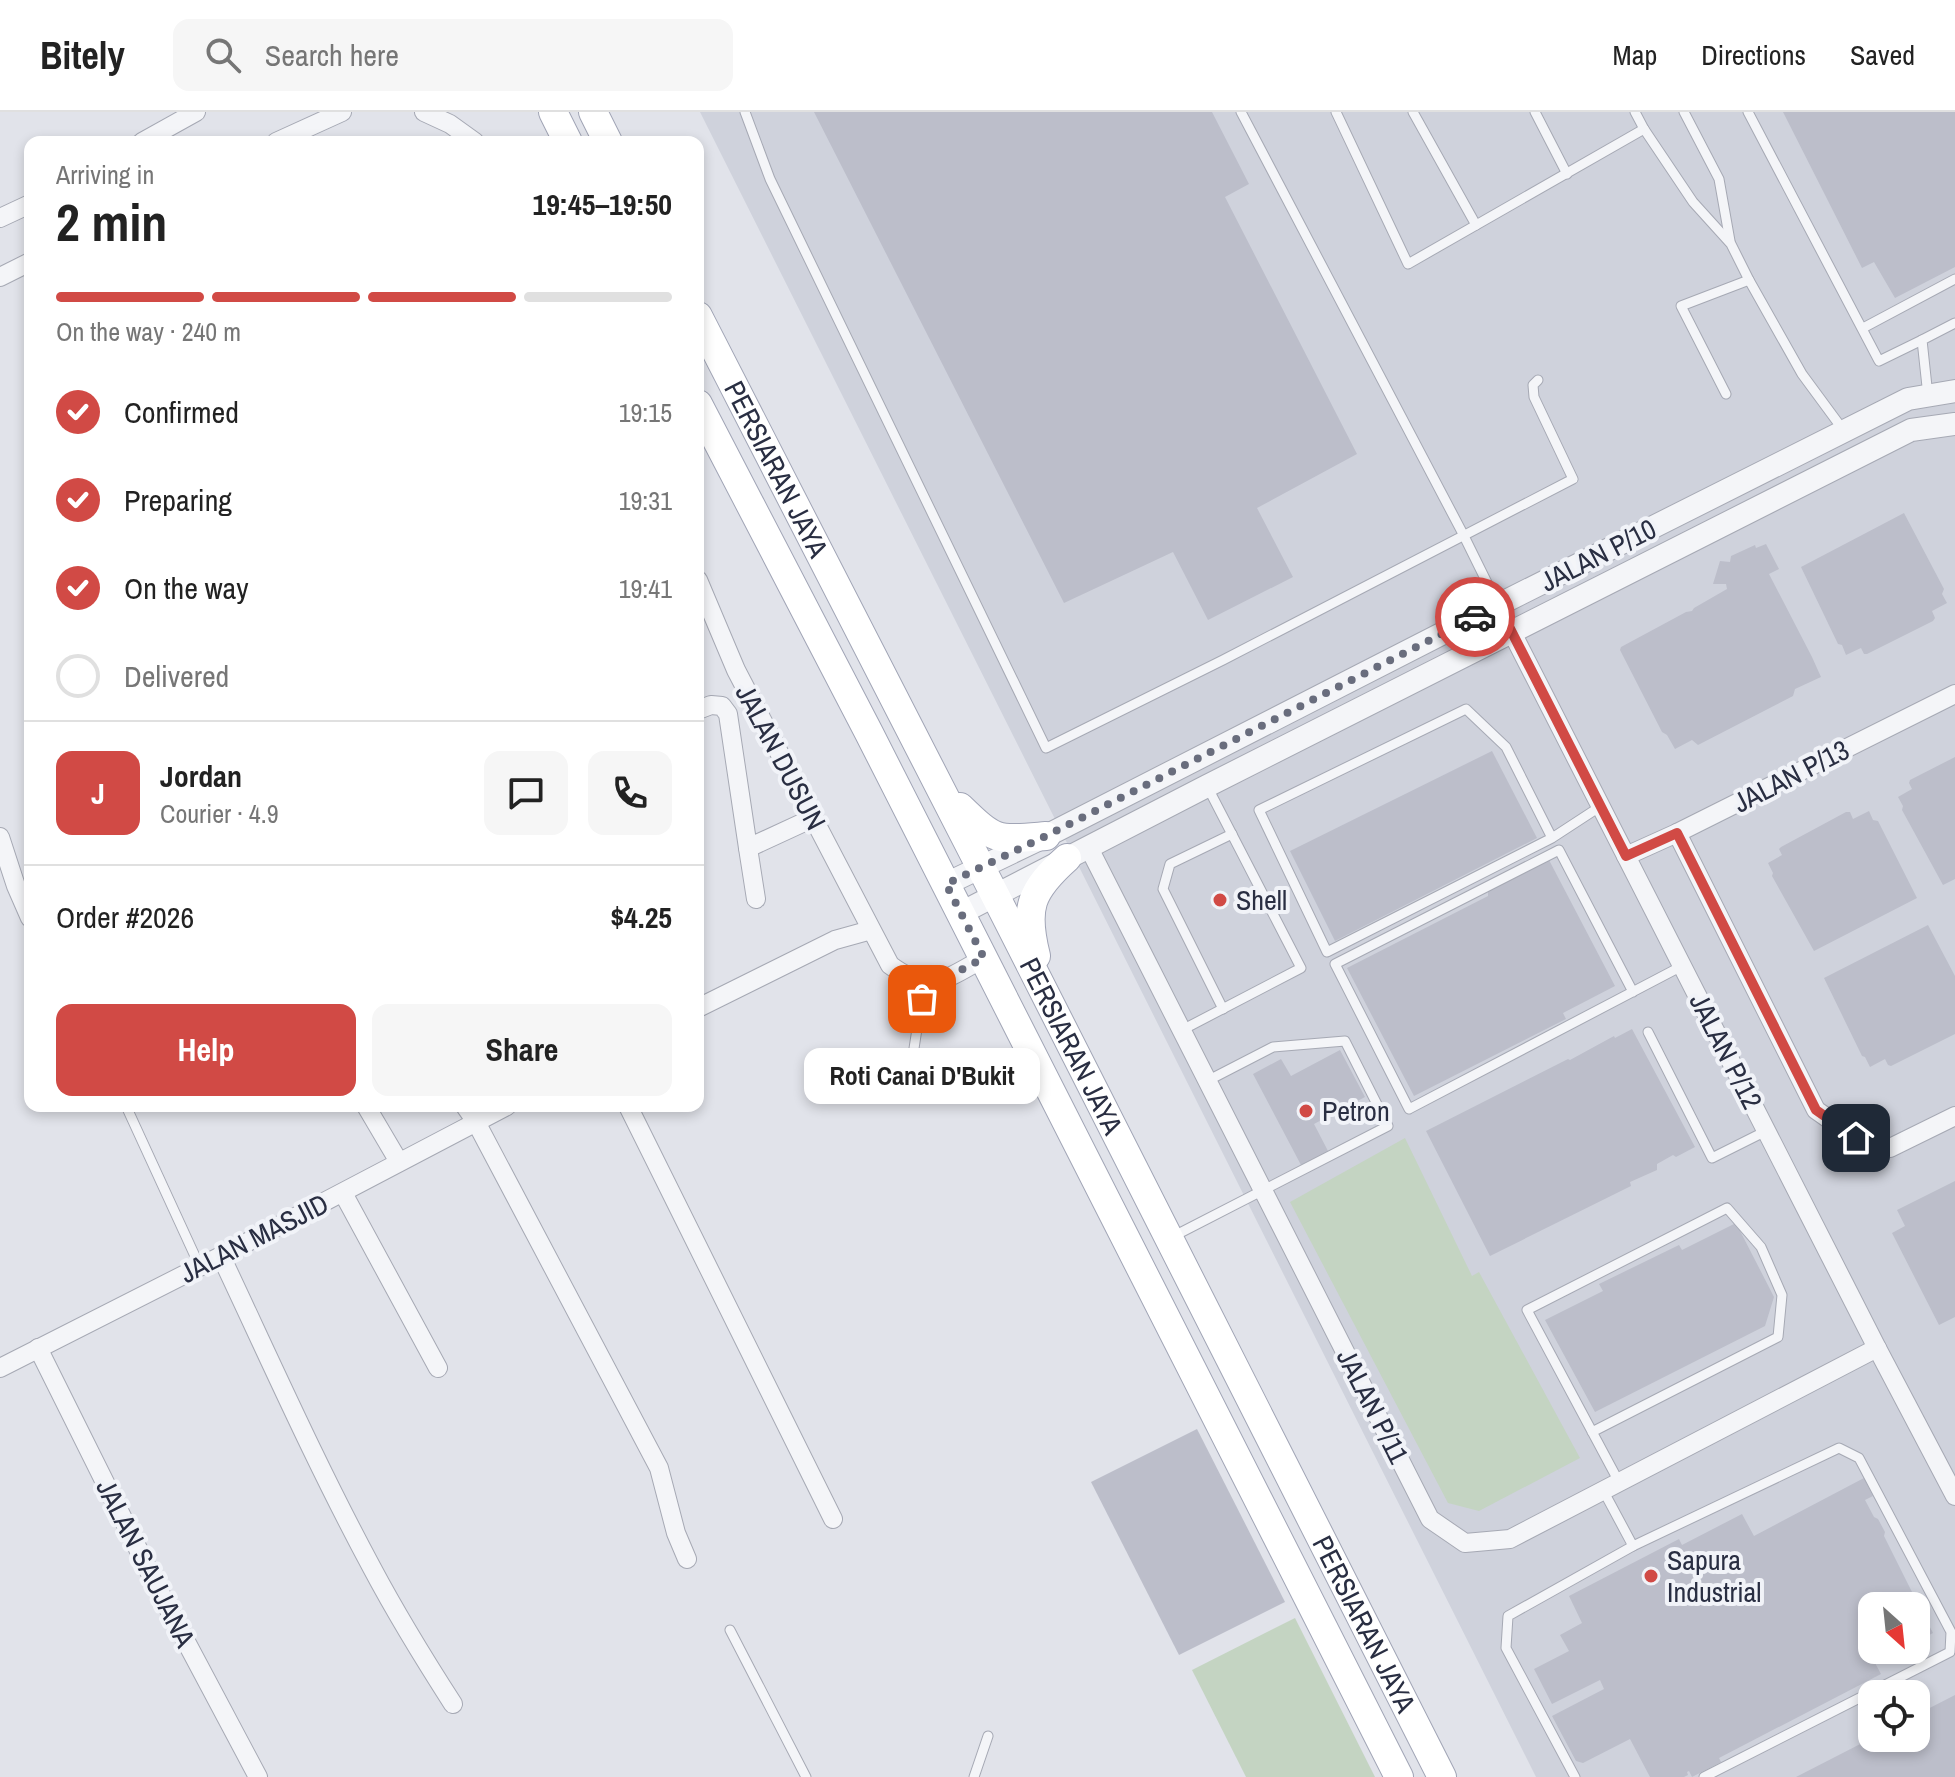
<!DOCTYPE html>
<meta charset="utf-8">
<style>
:root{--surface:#fff;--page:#f6f6f6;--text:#222;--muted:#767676;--line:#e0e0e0;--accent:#d14a45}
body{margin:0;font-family:"Archivo Narrow",sans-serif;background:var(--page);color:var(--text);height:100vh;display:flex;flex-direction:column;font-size:30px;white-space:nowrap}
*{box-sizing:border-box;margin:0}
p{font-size:26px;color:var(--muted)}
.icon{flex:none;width:44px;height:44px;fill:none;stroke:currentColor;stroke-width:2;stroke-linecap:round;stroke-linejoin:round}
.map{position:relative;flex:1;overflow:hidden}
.sheet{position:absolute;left:24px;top:24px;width:680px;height:976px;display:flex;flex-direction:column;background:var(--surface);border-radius:16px;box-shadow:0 4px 12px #0003}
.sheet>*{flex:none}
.needle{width:52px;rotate:153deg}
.tools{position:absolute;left:1858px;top:1480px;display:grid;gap:16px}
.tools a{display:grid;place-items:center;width:72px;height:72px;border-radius:16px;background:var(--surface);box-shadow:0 4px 12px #0003;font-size:40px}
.pin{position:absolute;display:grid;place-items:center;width:68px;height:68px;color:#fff;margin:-34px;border-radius:16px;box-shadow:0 4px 12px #0006}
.courier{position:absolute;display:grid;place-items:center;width:80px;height:80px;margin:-40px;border:6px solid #d14a45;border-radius:50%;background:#fff;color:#222;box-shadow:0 2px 10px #0007}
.bubble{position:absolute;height:56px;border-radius:16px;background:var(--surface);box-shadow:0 4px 12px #0003;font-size:26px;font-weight:700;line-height:56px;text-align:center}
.overview em{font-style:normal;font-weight:700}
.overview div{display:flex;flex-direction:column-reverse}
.overview{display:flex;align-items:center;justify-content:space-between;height:136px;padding:0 32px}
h1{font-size:52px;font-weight:700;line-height:60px}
.bar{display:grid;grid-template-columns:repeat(4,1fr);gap:12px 8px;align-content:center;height:96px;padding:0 32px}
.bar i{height:10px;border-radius:6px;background:var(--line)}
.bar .current{background:var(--accent)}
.bar p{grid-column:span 4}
.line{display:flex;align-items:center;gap:20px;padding:0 32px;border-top:2px solid var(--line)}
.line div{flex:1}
.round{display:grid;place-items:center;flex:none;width:84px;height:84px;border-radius:16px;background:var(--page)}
ol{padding:0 32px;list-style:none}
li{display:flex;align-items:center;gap:24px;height:88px}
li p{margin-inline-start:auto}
li .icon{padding:8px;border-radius:50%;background:var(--accent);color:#fff;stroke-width:4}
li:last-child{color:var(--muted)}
li i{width:44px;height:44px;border:4px solid var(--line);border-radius:50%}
.action{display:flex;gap:16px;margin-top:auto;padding:16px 32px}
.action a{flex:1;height:92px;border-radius:16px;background:var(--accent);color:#fff;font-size:32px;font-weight:700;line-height:92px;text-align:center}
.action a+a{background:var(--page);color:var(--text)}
header{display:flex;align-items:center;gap:48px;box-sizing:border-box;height:112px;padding:0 40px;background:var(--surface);border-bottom:2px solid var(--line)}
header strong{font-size:38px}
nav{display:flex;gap:44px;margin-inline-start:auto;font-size:28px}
.search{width:560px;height:72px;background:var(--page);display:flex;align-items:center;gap:20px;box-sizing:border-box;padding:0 28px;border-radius:16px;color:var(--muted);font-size:30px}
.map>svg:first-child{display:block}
.built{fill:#cfd2dc;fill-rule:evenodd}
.green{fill:#c4d4c2}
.building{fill:#bcbeca}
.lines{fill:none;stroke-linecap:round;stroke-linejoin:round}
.service-casing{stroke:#a6a9b4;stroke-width:11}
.minor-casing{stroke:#a6a9b4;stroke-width:20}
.tertiary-casing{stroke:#a6a9b4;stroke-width:24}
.primary-casing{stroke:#a1a5b6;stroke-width:30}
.service{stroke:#f4f5f8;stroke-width:9}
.minor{stroke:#f4f5f8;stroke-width:18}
.tertiary{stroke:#f4f5f8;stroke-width:22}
.primary{stroke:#fff;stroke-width:28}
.done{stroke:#696d7d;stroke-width:8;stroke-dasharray:0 14.4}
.route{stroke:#d14a45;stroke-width:10}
.poi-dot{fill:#d14a45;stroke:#f1f3f8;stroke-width:3}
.labels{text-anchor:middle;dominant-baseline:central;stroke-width:8;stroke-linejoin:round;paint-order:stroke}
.street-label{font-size:28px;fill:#292e42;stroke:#f1f3f8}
.poi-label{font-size:28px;fill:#292e42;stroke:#f1f3f8;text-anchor:start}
</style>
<header>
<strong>Bitely</strong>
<div class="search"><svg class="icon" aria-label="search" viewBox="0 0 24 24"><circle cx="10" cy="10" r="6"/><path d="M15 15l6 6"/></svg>Search here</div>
<nav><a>Map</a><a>Directions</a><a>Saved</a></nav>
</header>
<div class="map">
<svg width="1955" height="1665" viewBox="0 0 1955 1665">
<rect width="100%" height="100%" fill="#e1e3ea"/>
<path class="built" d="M 700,0 L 1955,0 L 1955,1665 L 1536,1665 ZM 1872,1494 L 1916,1494 L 1916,1538 L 1872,1538 ZM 1872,1582 L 1916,1582 L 1916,1626 L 1872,1626 Z"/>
<g class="green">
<polygon points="1405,1026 1472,1164 1479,1160 1580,1346 1479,1399 1448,1391 1290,1090"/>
<polygon points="1295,1506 1375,1665 1246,1665 1192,1558"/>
</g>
<g class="building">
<polygon points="814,0 1212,0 1249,72 1225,85 1357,342 1257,396 1293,465 1208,508 1173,440 1064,491"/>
<polygon points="1783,0 1955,0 1955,155 1895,186 1874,150 1862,156"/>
<polygon points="1904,401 1944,477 1942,482 1947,491 1932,499 1935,506 1933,509 1867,542 1864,542 1861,536 1846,543 1842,533 1838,532 1801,455"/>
<polygon points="1766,432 1779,457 1769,462 1812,545 1821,565 1795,577 1793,584 1698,633 1692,628 1675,637 1667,623 1662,620 1620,538 1621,535 1686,500 1692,499 1694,496 1727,477 1726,472 1713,472 1720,449 1730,450 1731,444 1755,433 1756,436"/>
<polygon points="1492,639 1537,726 1335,829 1290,739"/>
<polygon points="1955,645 1955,767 1943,773 1902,698 1903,694 1898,685 1912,677 1909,671 1910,668"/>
<polygon points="1869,699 1873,708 1878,709 1917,786 1814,839 1772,764 1773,761 1768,751 1782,743 1779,737 1781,735 1846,700 1850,700 1853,707"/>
<polygon points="1549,748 1615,874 1563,901 1566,907 1414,984 1347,856 1488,784 1488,779"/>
<polygon points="1928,813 1955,864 1955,922 1891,954 1888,953 1885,947 1870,955 1865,945 1862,944 1824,866"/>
<polygon points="1632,917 1695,1035 1676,1045 1673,1043 1657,1052 1657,1058 1630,1070 1631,1074 1490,1144 1426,1019 1568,947 1570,948 1614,924 1615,926"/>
<polygon points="1340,938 1365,985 1314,1012 1328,1039 1301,1053 1253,962 1281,947 1291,964"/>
<polygon points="1955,1069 1955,1205 1939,1213 1892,1121 1905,1114 1897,1098"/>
<polygon points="1736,1111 1774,1185 1765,1214 1595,1300 1545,1208 1603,1179 1599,1172 1679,1133 1682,1138"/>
<polygon points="1197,1317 1285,1490 1179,1543 1091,1370"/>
<polygon points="1864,1366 1873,1384 1865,1388 1874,1405 1878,1407 1885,1420 1884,1424 1912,1480 1914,1481 1924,1498 1923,1502 1933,1521 1916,1530 1916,1494 1872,1494 1872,1538 1901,1538 1875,1551 1881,1562 1719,1646 1721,1650 1692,1665 1689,1659 1687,1660 1688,1663 1684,1665 1650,1665 1630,1627 1583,1651 1576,1649 1552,1604 1604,1577 1600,1568 1552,1592 1534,1557 1569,1539 1560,1523 1582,1511 1569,1484 1679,1427 1682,1433 1742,1402 1754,1424"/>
<polygon points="1955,1583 1955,1665 1796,1665 1872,1626 1916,1626 1916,1603"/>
</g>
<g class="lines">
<g class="service-casing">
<g id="service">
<polyline points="745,0 770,67 1046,636 1223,548 1573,367 1534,285 1533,273 1538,268"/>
<polyline points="1241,0 1463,422 1498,493"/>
<polyline points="1336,0 1408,152 1644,17"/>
<polyline points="1413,0 1476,113"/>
<polyline points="1535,0 1567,62"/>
<polyline points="1635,0 1644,17 1693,90 1731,132 1749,168 1802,262 1844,319"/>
<polyline points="1684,0 1719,67 1730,129"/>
<polyline points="1748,0 1879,249 1922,228"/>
<polyline points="1863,216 1955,167"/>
<polyline points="1726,282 1681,194 1749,168"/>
<polyline points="1928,284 1922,228 1955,211"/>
<polyline points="1552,726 1506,635 1466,597 1259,698 1327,840 1552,726 1601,694"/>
<polyline points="1633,880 1559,738 1335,852 1409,997 1682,854"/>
<polyline points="1223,897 1163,777 1170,752 1232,722"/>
<polyline points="1182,918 1301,856 1207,674"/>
<polyline points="1648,920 1712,1046 1766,1019"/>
<polyline points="893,973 913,943 924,871"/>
<polyline points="126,994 200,1155"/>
<polyline points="1172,1125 1388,1014 1345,929 1273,935 1207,969"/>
<polyline points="1592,1320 1778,1225 1782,1183 1761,1135 1727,1096 1527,1198 1619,1370"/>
<polyline points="1633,1434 1839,1336 1859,1346 1951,1520 1950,1540 1704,1665"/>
<polyline points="730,1518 806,1665"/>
<polyline points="974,1665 988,1624"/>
<polyline points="1575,1665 1506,1536 1508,1504 1633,1434 1603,1378"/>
</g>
</g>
<g class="minor-casing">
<g id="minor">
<polyline points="424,0 450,12 475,30"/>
<polyline points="142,30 196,0"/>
<polyline points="276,30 342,0"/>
<polyline points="0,106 30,92"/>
<polyline points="0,165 30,150"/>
<path d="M 698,468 L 736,558 L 890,853 C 930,883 946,867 984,846"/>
<polyline points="1498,493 1877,1236 1955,1384"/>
<polyline points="698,598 711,593 722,594 728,602 748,736 813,706"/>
<polyline points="1677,721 1816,998 1856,1026 1890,1036 1955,1004"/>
<polyline points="0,725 16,774 30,806"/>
<polyline points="748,736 756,787"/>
<polyline points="1089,736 1430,1407 1465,1431 1510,1427 1877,1236"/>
<polyline points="1626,744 1677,721 1955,582"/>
<polyline points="698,896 835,828 871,818"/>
<polyline points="366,994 399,1050"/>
<polyline points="465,994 476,1010 659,1356 676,1421 687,1447"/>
<polyline points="628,994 833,1407"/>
<polyline points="343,1081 438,1256"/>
<path d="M 221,1144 C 270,1248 317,1354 372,1456 C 397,1503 424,1547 453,1592"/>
<polyline points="38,1236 157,1475 258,1665"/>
<polyline points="0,1256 221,1144 507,994"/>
</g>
</g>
<g class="tertiary-casing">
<g id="tertiary">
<polyline points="946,772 1046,724 1498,493 1908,287 1955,279"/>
<polyline points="961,801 1207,674 1911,318 1955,312"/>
</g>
</g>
<g class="primary-casing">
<g id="primary">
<polyline points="553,0 568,30"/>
<polyline points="593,0 608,30"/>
<path id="s1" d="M 698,204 L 995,783 L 1442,1665"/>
<polyline points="698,292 869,621 1399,1665"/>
<path d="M 960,695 C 996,730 996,728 1046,724"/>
<path d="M 1036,844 C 1024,796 1030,779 1067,746"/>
</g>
</g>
<use href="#service" class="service"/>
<use href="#minor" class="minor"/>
<use href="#tertiary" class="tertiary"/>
<use href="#primary" class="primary"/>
</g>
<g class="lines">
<polyline class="done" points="922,887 924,871 940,869 984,846 946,772 1046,724 1475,505"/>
<polyline class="route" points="1475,505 1498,493 1626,744 1677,721 1816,998 1856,1026"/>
</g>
<g class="poi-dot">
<circle cx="1220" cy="788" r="8"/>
<circle cx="1306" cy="999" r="8"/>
<circle cx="1651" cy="1464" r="8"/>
</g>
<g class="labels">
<g class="street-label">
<text stroke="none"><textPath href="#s1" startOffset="172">PERSIARAN JAYA</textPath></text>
<text transform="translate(1598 443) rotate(-27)">JALAN P/10</text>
<text transform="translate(781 645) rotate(62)">JALAN DUSUN</text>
<text transform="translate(1791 664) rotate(-27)">JALAN P/13</text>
<text stroke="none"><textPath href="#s1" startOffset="820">PERSIARAN JAYA</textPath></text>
<text transform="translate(1726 939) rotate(63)">JALAN P/12</text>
<text transform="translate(254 1126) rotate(-27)">JALAN MASJID</text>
<text transform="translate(1373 1294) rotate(63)">JALAN P/11</text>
<text transform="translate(146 1451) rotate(63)">JALAN SAUJANA</text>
<text stroke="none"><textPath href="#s1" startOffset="1468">PERSIARAN JAYA</textPath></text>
</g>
<g class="poi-label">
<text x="1236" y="788">Shell</text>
<text x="1322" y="999">Petron</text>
<text x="1667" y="1448">Sapura<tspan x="1667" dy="32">Industrial</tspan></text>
</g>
</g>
</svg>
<div class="tools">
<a><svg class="needle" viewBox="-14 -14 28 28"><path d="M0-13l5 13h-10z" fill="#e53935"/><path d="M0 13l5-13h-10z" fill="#767676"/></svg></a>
<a><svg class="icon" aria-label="locate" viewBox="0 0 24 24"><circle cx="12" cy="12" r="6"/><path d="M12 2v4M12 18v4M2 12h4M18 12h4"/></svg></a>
</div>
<div class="pin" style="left:922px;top:887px;background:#ea580c"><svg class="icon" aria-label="bag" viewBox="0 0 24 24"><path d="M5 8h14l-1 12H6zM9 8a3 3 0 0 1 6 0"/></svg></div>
<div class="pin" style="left:1856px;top:1026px;background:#1f2937"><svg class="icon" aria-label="home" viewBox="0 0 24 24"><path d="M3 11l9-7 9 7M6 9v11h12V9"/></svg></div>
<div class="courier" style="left:1475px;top:505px"><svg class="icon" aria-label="car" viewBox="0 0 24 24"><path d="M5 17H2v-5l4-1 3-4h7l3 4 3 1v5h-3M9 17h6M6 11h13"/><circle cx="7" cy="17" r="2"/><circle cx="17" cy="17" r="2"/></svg></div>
<div class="bubble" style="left:804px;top:936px;width:236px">Roti Canai D'Bukit</div>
<section class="sheet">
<div class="overview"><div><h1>2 min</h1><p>Arriving in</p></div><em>19:45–19:50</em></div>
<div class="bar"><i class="current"></i><i class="current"></i><i class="current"></i><i></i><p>On the way · 240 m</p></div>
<ol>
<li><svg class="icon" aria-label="check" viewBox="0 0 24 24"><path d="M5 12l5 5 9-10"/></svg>Confirmed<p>19:15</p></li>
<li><svg class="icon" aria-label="check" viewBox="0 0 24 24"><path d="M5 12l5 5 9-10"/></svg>Preparing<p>19:31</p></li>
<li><svg class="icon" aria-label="check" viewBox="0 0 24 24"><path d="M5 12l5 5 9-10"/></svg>On the way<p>19:41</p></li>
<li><i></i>Delivered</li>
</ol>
<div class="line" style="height:144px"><b class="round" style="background:var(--accent);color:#fff">J</b><div><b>Jordan</b><p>Courier · 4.9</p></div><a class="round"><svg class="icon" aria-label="chat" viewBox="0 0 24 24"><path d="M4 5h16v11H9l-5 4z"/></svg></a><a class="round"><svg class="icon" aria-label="phone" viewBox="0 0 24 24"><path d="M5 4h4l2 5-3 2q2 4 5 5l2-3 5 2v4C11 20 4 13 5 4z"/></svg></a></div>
<div class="line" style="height:104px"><div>Order #2026</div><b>$4.25</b></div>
<div class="action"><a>Help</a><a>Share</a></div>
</section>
</div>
